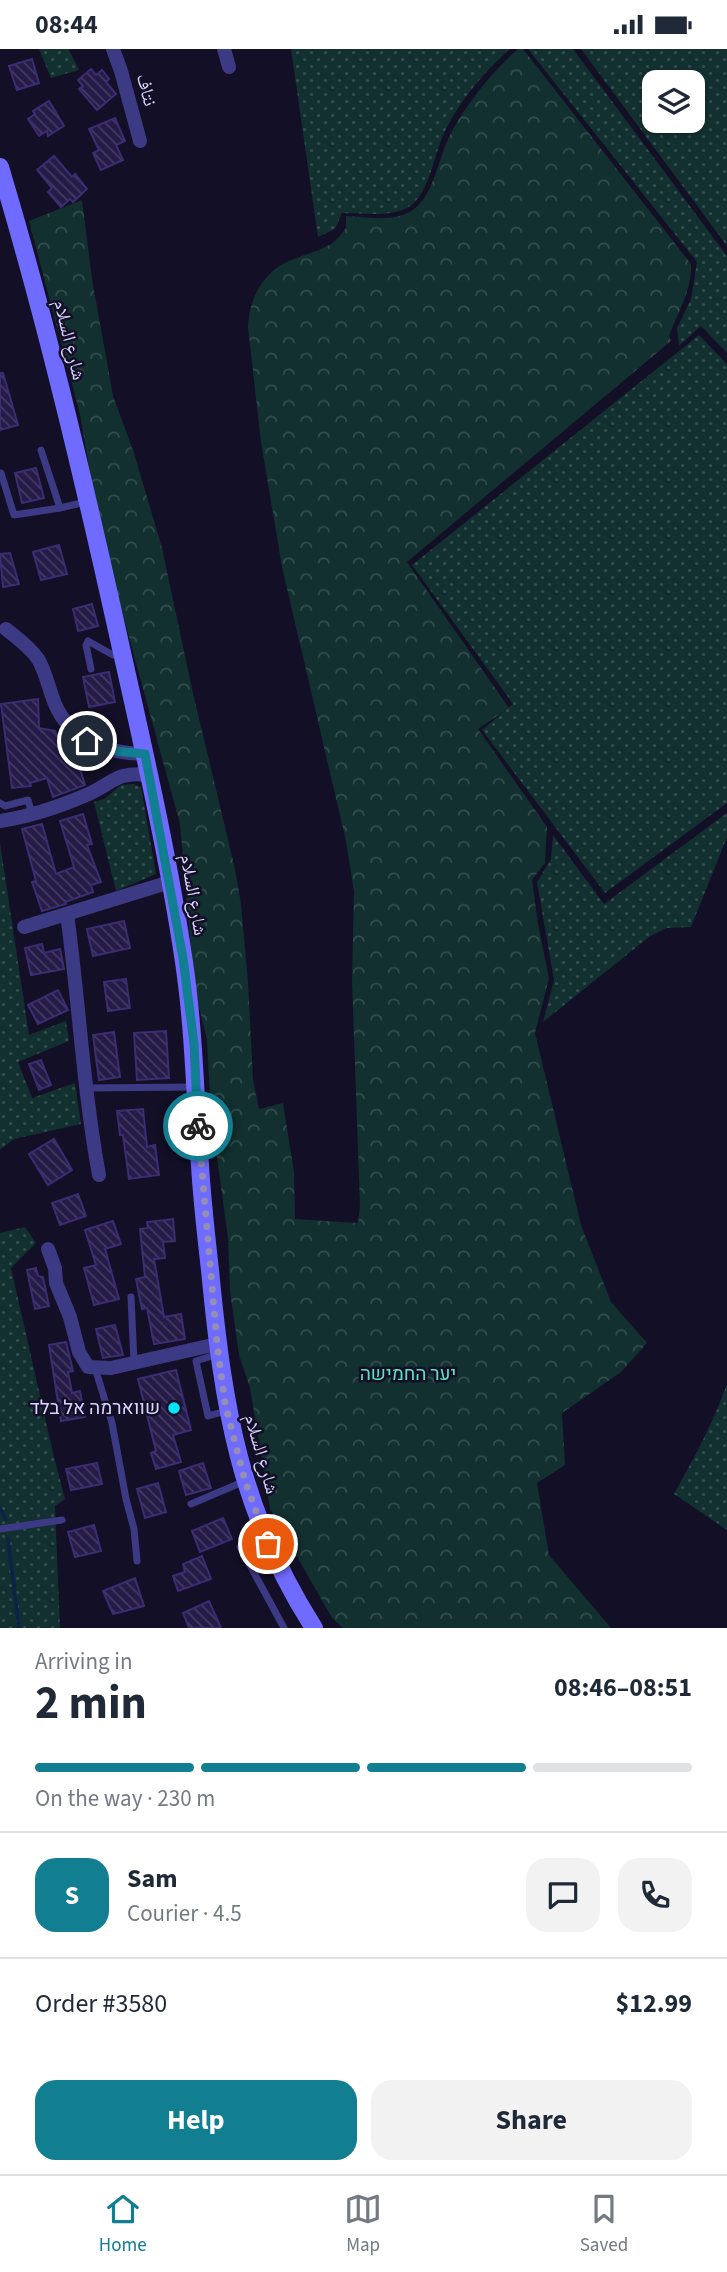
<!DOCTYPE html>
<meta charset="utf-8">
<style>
:root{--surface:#fff;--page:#f2f2f3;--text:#1f2937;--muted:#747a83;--line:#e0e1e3;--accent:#117e91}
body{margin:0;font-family:"Source Sans 3","Noto Naskh Arabic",Heebo,sans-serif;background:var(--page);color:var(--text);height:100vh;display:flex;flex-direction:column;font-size:26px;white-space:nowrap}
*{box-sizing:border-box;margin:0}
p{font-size:23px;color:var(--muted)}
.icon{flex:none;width:38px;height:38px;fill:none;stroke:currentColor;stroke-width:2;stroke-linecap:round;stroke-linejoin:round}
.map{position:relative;height:1579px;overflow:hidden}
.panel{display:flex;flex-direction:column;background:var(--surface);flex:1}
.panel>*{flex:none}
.fabs{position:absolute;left:642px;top:21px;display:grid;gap:14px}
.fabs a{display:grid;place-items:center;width:63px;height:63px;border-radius:14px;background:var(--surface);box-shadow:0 2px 5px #0004;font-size:35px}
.pin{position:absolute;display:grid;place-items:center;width:60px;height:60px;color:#fff;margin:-30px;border:4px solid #fff;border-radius:50%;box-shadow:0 2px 7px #0007}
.courier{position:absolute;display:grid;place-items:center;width:70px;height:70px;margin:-35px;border:5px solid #117e91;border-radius:50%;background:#fff;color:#222;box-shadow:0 2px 9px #0007}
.head em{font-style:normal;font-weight:700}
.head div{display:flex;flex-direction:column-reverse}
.head{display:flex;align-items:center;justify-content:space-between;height:119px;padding:0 35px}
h1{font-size:46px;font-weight:700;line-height:52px}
.bar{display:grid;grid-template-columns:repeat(4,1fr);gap:10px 7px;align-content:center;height:84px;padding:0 35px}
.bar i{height:9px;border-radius:5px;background:var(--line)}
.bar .current{background:var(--accent)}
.bar p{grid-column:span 4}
.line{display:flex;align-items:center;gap:18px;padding:0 35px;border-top:2px solid var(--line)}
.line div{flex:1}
.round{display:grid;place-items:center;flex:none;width:74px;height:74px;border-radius:21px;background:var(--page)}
.action{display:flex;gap:14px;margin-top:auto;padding:14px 35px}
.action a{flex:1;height:80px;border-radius:21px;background:var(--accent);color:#fff;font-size:28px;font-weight:700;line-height:80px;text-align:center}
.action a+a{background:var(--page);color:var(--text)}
.status{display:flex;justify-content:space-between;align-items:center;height:49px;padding:0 35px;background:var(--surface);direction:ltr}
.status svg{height:19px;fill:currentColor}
.menu{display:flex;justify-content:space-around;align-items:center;height:98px;border-top:2px solid var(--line);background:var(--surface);font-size:19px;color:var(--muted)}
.menu a{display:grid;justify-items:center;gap:4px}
.menu .current{color:var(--accent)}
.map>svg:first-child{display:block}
.grass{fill:url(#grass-dots);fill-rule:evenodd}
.forest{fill:url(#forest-crowns)}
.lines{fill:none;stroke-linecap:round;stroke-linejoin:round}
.stream{stroke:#0c2248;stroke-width:3.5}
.building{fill:url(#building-back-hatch);stroke:#3b2d73;stroke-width:2}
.service{stroke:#3d3a85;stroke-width:7}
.minor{stroke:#3d3a85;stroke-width:14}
.secondary{stroke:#6f6bff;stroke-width:18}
.done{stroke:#948fb3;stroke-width:7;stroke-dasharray:0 12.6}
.route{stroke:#117e91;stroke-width:9}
.poi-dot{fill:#00e5ff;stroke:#130f26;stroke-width:2.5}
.labels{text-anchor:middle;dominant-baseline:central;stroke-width:5;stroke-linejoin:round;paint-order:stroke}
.street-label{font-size:19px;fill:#d9d4ff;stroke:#130f26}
.park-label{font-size:19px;fill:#5fe0c0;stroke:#130f26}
.poi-label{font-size:19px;fill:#d9d4ff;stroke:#130f26;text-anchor:end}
</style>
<div class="status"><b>08:44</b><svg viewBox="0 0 49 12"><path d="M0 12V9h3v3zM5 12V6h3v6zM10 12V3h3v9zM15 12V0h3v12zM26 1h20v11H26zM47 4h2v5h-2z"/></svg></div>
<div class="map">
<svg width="727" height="1579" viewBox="0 0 727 1579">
<defs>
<pattern id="grass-dots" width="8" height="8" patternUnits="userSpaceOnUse" patternTransform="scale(1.75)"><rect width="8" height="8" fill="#12302f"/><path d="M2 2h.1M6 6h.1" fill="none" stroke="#344d4e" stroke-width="1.8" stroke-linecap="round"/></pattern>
<pattern id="forest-crowns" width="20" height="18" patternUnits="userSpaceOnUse" patternTransform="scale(1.75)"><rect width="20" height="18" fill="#12302f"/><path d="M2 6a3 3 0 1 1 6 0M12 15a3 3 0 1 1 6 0" fill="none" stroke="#344d4e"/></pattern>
<pattern id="building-back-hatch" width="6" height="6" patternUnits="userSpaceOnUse" patternTransform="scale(1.75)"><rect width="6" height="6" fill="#241b47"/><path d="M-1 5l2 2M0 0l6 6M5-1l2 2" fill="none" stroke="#433b63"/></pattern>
</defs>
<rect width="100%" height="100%" fill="#130f26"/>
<g class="grass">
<polygon points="39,0 71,0 69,1 79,21 51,29"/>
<path d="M 291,0 L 510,0 C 485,22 461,50 446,80 C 435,100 430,144 410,157 C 392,169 363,164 342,164 L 335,180 L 318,188 Z"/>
<polygon points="528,0 573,0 724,203 727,208 727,304 701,277 679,297 677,279 691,250 697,213"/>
<path d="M 581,0 L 727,0 L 727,197 ZM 654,33 L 693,33 L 693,72 L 654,72 Z"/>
<polygon points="699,286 727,315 727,754 605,844 482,681 513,655 412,516"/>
<polygon points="133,735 141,738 156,825 116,842 94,753 104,750 121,736"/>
<polygon points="727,764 727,788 691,878 666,879 649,888 543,973 554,931 537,833 551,810 553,786 604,855"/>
<polygon points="0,794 29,986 66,972 69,992 18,1013 32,1049 75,1034 81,1075 14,1090 0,1101"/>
<polygon points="25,1178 36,1194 11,1219 53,1404 65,1450 55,1457 60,1579 0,1579 0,1184"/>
<path d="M 727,1335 L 727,1481 L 674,1445 C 694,1409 713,1374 727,1335 Z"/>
</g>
<path class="forest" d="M 518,0 L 523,0 L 691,215 C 692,241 678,263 669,287 L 671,292 L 407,513 L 509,659 L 478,680 L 547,778 L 545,814 L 532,831 L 538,875 L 549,929 L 535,984 L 581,1176 L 611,1253 L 647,1294 L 621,1323 L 562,1364 L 565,1416 L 537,1434 L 549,1506 L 611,1579 L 343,1579 L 332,1569 L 270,1460 L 250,1339 L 239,1306 L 230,1242 L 228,1189 L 211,1065 L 207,991 L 195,941 L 180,775 L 99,478 L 80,365 L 29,172 L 82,151 L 92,230 L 113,347 L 134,404 L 162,499 L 192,640 L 235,820 L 241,855 L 248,933 L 253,1031 L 259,1060 L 283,1054 L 294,1123 L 295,1170 L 358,1174 L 360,1157 L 352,932 L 354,843 L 346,792 L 282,518 L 261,393 L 248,278 C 249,252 261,226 285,214 C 299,207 317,203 331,195 C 337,191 342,184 346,179 L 346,167 C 367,168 396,174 414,160 C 434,146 439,106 451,84 C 468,53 492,23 518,0 Z"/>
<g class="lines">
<g class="stream">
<polyline points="0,1459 6,1471"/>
<polyline points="8,1490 19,1579"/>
</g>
</g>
<g class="building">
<polygon points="32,10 39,34 17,41 9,17"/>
<polygon points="91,20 96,26 102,21 109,30 106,33 116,45 97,61 79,40 83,37 78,31"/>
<polygon points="49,52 64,77 48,87 47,82 39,87 28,70 35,65 33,62"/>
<polygon points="115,69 125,92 116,96 123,111 101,121 93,104 99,101 89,80"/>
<polygon points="54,107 72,128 75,125 87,140 73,153 70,150 61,158 48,143 52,139 37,121"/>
<polygon points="0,324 3,324 18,376 0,381"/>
<polygon points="36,419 44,449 22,454 15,424"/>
<polygon points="59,496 67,525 41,531 33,503"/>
<polygon points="10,504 19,535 3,538 0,505"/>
<polygon points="92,555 98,577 78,582 73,560"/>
<polygon points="109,623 115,653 89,658 83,628"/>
<polygon points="38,650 39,679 55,682 65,708 81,723 85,736 53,748 47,729 30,734 31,737 12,739 1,655"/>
<polygon points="83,765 92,795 87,796 101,833 91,836 93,843 65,853 66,855 42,862 32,833 36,832 22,780 42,775 56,825 74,818 60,772"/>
<polygon points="124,872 130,899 93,907 87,880"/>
<polygon points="42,895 44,904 60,900 64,920 31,926 25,899"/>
<polygon points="126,930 130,959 108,962 104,933"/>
<polygon points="58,941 68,961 38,975 28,956"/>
<polygon points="166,982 169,1029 137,1031 134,984"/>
<polygon points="114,983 120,1028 99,1031 93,986"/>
<polygon points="41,1011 51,1036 39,1041 29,1015"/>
<polygon points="143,1060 147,1098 155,1096 159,1126 129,1130 123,1086 120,1086 117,1062"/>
<polygon points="54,1090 72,1121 48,1136 29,1105"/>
<polygon points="78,1145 86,1167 60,1176 52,1154"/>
<polygon points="173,1170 175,1192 163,1193 165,1209 154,1210 164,1268 181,1265 185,1290 154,1295 147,1259 142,1260 136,1230 145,1228 140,1180 148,1179 147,1173"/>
<polygon points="113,1172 121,1195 105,1200 119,1250 94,1256 84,1219 96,1216 85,1181"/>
<polygon points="36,1219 38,1227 43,1228 49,1257 35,1260 27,1221"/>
<polygon points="115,1276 123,1306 103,1309 96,1280"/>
<polygon points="66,1293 73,1322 68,1323 72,1344 80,1342 85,1368 61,1372 49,1296"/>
<polygon points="176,1321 191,1381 173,1386 181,1413 156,1420 151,1404 156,1402 138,1330"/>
<polygon points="97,1414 102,1435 71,1441 66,1420"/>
<polygon points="203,1414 211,1439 186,1446 179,1422"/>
<polygon points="158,1434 166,1463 145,1469 137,1440"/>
<polygon points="223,1469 232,1490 200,1503 192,1482"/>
<polygon points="94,1476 101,1502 75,1508 68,1483"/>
<polygon points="202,1507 211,1530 178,1542 173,1527 185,1523 183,1515"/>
<polygon points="135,1529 144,1557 113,1565 103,1542"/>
<polygon points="209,1552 221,1579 189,1579 183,1564"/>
</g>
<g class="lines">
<g class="service">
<polyline points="41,401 60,459"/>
<polyline points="1,424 14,466 60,459 86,453"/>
<polyline points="91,620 86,596 88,592 113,606 120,606"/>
<polyline points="0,754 5,757 28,751 32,765"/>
<polyline points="86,1039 193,1038"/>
<polyline points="131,1248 134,1313"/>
<polyline points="218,1305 196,1312 208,1367 226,1362"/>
<polyline points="95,1319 112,1374 126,1450 134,1480 137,1512"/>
<polyline points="191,1455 245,1432"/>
<polyline points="0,1480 62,1471"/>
<polyline points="240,1498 284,1579"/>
</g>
<g class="minor">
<polyline points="113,0 121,22 140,92"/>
<polyline points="224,0 229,18"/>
<path d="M 6,580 C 17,589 30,598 38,610 C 46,623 49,641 55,655 C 70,691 109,705 145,705"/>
<path d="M 0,772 C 28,768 58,758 84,747 C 113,735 115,722 149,726"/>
<path d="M 67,865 C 79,952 83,1039 99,1126"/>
<polyline points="24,878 170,833"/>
<polyline points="48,1200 55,1219 56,1234 70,1268 79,1303 88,1318 111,1319 217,1295"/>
</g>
<path class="secondary" d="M 0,118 C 45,268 81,420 115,572 C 140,685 167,798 184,913 C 194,981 195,1047 200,1116 C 202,1151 206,1186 210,1221 C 223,1356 239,1462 314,1579"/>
</g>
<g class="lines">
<polyline class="done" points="198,1077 217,1294 225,1354 245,1432 268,1495"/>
<polyline class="route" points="87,692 116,702 145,705 183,909 194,995 198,1077"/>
</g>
<circle class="poi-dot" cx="174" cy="1359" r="7"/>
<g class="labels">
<g class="street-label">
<text transform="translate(146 41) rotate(75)">نتاف</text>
<text transform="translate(69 291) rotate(76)">شارع السلام</text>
<text transform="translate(193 846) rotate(80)">شارع السلام</text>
<text transform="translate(261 1405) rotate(74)">شارع السلام</text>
</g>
<g class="park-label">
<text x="408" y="1325">יער החמישה</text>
</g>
<g class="poi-label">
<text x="160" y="1359">שווארמה אל בלד</text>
</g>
</g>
</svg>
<div class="fabs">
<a><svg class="icon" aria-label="layers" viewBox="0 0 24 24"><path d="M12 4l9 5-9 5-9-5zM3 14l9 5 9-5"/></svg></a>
</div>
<div class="pin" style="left:268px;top:1495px;background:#ea580c"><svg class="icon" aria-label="bag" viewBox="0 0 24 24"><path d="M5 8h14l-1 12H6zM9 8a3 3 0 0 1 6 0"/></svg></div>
<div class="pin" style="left:87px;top:692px;background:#1f2937"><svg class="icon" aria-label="home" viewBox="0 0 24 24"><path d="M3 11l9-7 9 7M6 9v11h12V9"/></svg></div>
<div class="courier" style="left:198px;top:1077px"><svg class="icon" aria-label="bike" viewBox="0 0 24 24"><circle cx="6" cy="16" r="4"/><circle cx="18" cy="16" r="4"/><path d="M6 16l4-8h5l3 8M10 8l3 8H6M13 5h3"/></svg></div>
</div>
<section class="panel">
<div class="head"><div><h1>2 min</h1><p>Arriving in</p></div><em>08:46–08:51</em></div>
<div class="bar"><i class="current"></i><i class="current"></i><i class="current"></i><i></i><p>On the way · 230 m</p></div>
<div class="line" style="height:126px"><b class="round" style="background:var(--accent);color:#fff">S</b><div><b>Sam</b><p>Courier · 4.5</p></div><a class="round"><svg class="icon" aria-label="chat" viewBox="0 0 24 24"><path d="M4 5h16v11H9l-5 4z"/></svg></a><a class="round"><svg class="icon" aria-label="phone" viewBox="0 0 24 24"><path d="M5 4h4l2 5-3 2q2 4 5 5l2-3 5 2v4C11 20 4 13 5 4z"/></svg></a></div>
<div class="line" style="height:91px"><div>Order #3580</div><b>$12.99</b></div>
<div class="action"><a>Help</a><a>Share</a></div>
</section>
<nav class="menu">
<a class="current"><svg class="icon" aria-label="home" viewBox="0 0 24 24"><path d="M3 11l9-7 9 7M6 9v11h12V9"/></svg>Home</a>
<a><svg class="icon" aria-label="map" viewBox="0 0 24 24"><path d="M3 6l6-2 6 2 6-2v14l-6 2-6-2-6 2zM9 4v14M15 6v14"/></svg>Map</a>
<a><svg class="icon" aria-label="saved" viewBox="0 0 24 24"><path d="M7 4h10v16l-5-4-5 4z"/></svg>Saved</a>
</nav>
